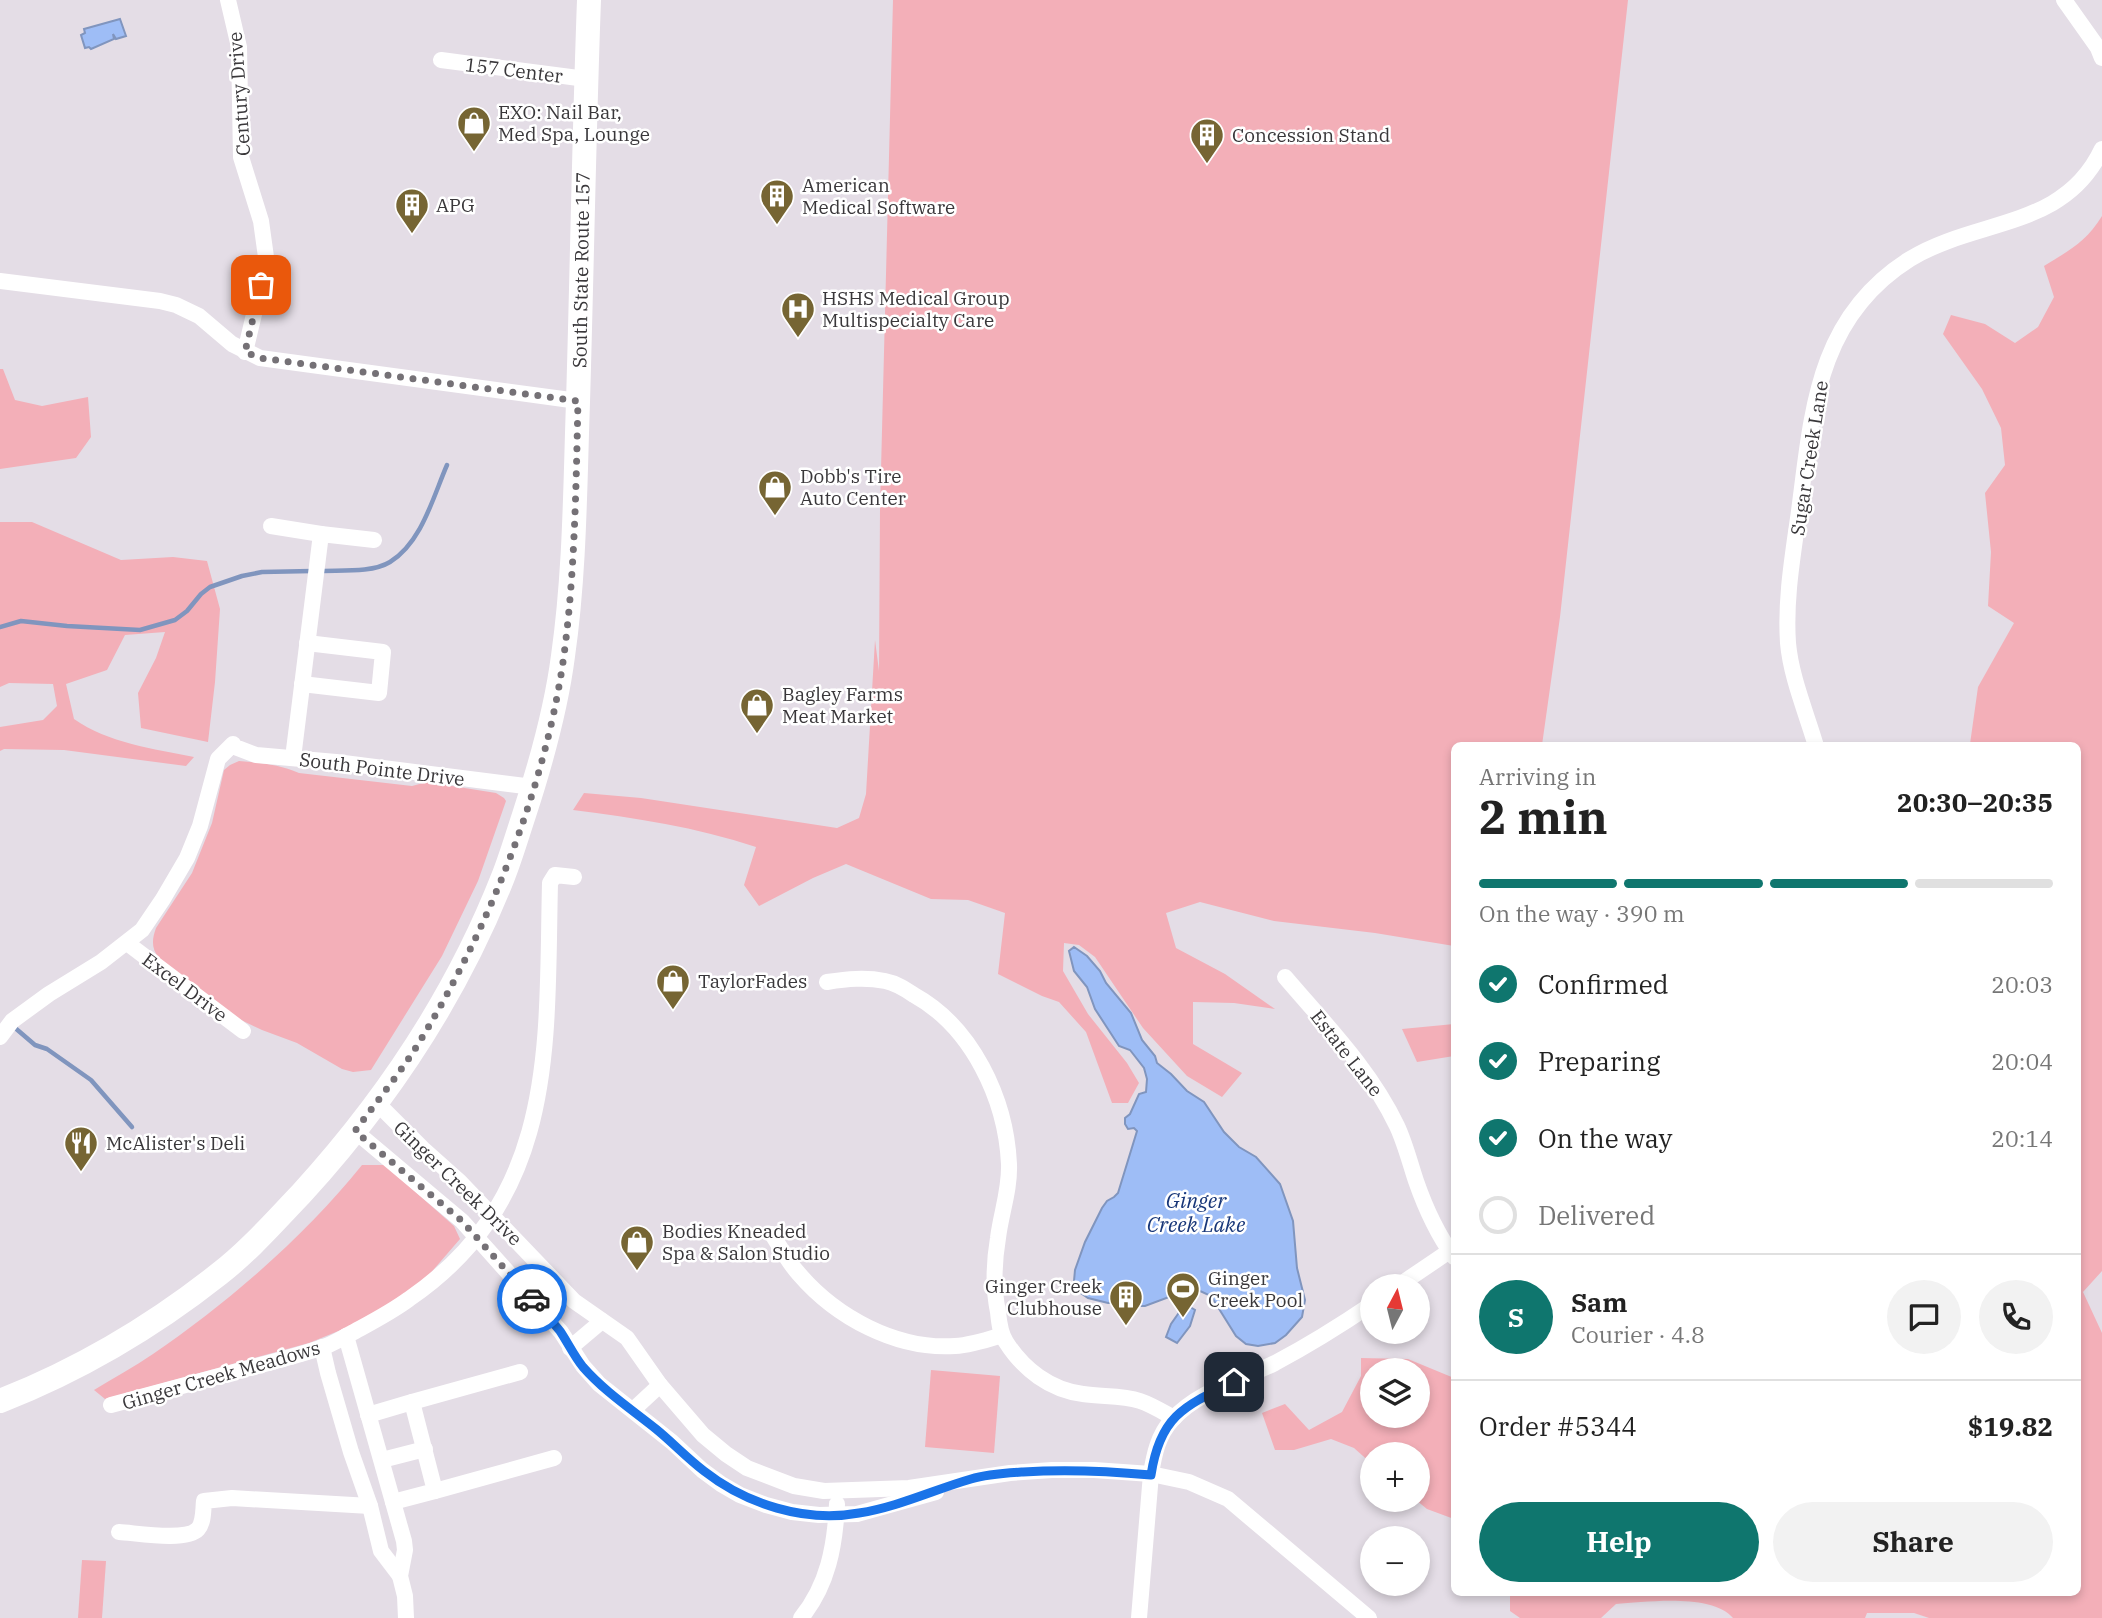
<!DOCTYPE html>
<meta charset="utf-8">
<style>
:root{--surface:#fff;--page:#f2f2f2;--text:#222;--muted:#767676;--line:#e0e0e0;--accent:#0f766e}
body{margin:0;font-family:"IBM Plex Serif",serif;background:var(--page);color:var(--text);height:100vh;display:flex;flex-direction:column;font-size:26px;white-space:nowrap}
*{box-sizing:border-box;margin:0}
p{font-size:23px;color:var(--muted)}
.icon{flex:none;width:38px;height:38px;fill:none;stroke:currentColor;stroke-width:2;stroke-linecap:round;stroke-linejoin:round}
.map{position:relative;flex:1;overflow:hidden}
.details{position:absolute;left:1451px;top:742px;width:630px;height:854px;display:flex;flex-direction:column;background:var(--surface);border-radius:10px;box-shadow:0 4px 10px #0003}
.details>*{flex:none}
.needle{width:46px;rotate:7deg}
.buttons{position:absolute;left:1360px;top:1274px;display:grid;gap:14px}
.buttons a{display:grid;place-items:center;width:70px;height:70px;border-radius:50%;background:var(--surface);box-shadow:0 4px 10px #0003;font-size:35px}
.pin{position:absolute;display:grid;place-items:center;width:60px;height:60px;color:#fff;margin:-30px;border-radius:14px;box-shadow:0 4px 10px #0006}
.courier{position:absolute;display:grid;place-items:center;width:70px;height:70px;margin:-35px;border:5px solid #1a73e8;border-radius:50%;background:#fff;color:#222;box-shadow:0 2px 9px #0007}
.headline em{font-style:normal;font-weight:700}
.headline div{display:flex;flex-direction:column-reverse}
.headline{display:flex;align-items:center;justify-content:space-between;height:119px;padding:0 28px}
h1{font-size:46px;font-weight:700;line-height:52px}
.bar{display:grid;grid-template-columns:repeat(4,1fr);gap:10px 7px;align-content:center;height:84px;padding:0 28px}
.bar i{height:9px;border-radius:5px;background:var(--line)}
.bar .current{background:var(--accent)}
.bar p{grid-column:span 4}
.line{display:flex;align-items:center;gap:18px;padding:0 28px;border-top:2px solid var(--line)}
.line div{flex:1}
.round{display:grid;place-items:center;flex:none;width:74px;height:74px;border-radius:37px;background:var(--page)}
ol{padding:0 28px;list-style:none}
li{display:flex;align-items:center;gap:21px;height:77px}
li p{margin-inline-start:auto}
li .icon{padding:7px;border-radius:50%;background:var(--accent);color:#fff;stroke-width:4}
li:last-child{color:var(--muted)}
li i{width:38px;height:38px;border:4px solid var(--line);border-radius:50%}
.cta{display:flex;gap:14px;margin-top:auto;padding:14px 28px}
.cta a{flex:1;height:80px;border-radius:42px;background:var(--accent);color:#fff;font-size:28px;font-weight:700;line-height:80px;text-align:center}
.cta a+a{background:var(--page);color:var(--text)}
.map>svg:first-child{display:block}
.green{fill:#f3afb8;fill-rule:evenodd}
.water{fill:#9ebdf6;stroke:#8095be;stroke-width:2}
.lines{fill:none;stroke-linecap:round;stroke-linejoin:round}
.stream{stroke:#8095be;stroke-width:4.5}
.street{stroke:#fff;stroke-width:16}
.primary{stroke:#fff;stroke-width:24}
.done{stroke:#757176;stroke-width:7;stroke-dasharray:0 12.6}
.route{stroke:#1a73e8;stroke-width:9}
.labels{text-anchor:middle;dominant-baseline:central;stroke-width:5;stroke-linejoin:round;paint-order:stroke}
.street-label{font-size:19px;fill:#39373a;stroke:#fff}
.poi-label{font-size:19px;fill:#39373a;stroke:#fff;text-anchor:start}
.water-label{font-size:21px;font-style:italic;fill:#183779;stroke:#fff}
</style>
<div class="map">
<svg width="2102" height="1618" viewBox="0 0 2102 1618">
<rect width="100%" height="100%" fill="#e4dde6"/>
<g class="green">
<path d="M 893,0 L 1628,0 L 1560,617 L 1542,745 L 1454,746 L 1454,946 L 1375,933 L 1274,921 L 1200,902 L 1166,913 L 1176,948 L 1225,974 L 1275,1009 L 1234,1003 L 1193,1002 L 1193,1044 L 1242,1073 L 1222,1097 L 1187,1076 L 1143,1028 L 1095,957 L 1079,945 L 1064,943 L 1063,971 L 1088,1014 L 1127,1063 L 1139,1083 L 1128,1103 L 1112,1103 L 1086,1032 L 1059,1002 L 1042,996 L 998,974 L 1005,913 L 968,900 L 931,899 L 846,864 L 813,878 L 759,906 L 744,885 L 756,847 C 696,827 635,818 573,810 L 584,793 L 641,798 L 837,828 L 859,818 L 866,794 L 875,640 L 879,671 L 880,509 Z"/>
<path d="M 2102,216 L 2102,1271 L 2083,1292 L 2102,1333 L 2102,1618 L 1929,1618 L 1914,1613 L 1867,1613 L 1865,1618 L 1733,1618 C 1712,1593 1646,1602 1616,1604 L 1601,1618 L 1520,1618 L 1510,1611 L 1510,1593 L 2077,1592 L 2077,746 L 1972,746 L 1970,744 L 1978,687 L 2014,623 L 1988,606 L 1991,552 L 1985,493 L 2005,465 L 2001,428 L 1982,389 L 1943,334 L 1951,315 L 1985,324 L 2015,343 L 2038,327 L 2054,297 L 2044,266 C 2070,250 2086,242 2102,216 Z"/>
<polygon points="0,369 3,369 15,400 42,406 88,397 91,437 76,458 0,469"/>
<path d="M 0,522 L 32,522 L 121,560 L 173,557 L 207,561 L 220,609 L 215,682 L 208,742 L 141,728 L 138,693 L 156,658 L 165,632 L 125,635 L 107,670 L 66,684 L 74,719 C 108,743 154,749 194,757 L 186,766 L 64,750 L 4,749 L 0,751 L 0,727 L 43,720 L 57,706 L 53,684 L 9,683 L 0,687 Z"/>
<path d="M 239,761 C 260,763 279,764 299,773 L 412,786 L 427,782 L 496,793 L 504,798 L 506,801 L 478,881 L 442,956 L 371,1070 L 353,1072 L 342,1069 L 297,1043 L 262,1030 L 239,1019 L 159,958 C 151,948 152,939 156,928 L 192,873 L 212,823 L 224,770 L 230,765 Z"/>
<polygon points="1454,1024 1454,1056 1417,1062 1402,1029"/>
<path d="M 362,1165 L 385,1165 L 454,1226 L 460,1239 L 428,1276 L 396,1302 L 358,1323 L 309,1343 L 105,1399 L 94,1390 C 113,1378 134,1367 153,1354 C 228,1303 305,1236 362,1165 Z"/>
<path d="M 1361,1358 L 1408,1359 L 1454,1378 L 1454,1519 L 1427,1509 L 1416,1500 L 1418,1500 L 1418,1454 L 1372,1454 L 1372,1464 L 1354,1448 L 1331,1439 L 1294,1450 L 1275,1450 L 1262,1413 L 1285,1404 L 1309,1430 L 1342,1412 L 1361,1376 ZM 1372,1370 L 1418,1370 L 1418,1416 L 1372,1416 Z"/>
<polygon points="931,1370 1000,1376 994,1453 925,1447"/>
<polygon points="82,1560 106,1561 102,1618 78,1618"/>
</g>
<g class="water">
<polygon points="120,19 126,36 116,39 113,34 114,39 91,49 89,47 85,48 81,35 85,33 84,29"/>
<polygon points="1074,947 1087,956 1100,971 1106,983 1131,1013 1142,1040 1155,1056 1157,1063 1171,1074 1187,1091 1204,1102 1224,1132 1239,1147 1256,1157 1280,1184 1293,1221 1297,1268 1305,1300 1302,1317 1286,1335 1275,1343 1258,1346 1246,1344 1236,1336 1211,1296 1198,1290 1185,1291 1145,1306 1135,1306 1127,1302 1108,1303 1088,1298 1078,1291 1074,1281 1075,1270 1085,1242 1102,1208 1107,1201 1114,1197 1118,1193 1137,1131 1134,1128 1128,1129 1125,1124 1125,1118 1130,1114 1139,1094 1146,1092 1147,1079 1144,1068 1130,1050 1119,1046 1095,1009 1087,987 1074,971 1069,951"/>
<polygon points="1185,1304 1195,1310 1190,1326 1177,1343 1166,1337 1171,1324"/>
</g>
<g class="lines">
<g class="stream">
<path d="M 321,571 C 341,570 372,573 390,562 C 422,542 433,497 447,465"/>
<polyline points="0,627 21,621 67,626 140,630 175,620 187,611 201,594 210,587 242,576 262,572 312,571"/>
<polyline points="14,1027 35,1045 47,1049 91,1080 132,1127"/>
</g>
<g class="street">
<polyline points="228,0 239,47 241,157 261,221 266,257 261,285 245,352"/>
<polyline points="2064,0 2098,48 2102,58"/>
<polyline points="441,60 586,79"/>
<polyline points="0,281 160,301 176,305 199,316 232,344 260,358 578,401"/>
<polyline points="271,526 321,534"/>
<polyline points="302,684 379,693 383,652 307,643"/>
<path d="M 1816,746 C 1806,712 1791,677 1788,643 C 1785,598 1793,555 1799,511 C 1812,413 1816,318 1910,259 C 1977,218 2064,230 2102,149"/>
<polyline points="293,758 321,534 374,540"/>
<polyline points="127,943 243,1031"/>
<path d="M 1285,977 C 1325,1024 1370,1069 1397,1126 C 1405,1143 1410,1163 1416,1181 C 1425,1207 1438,1235 1454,1257"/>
<path d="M 827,982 C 847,979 865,977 885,981 C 896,983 905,989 914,995 C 972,1027 1006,1099 1009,1164 C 1010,1190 1001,1213 998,1238 C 994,1262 993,1288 998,1312 C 999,1322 1000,1333 1006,1342 C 1023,1369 1050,1390 1083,1394 C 1102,1397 1122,1395 1140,1401 C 1152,1405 1163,1412 1174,1418"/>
<polyline points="0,1037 12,1021 49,994 101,962 142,930 163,899 187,858 200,826 218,759 233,744 235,747 256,755 336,762 533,787"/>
<polyline points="376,1102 423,1149 460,1182 574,1301 627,1338 660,1385 703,1435 726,1454 747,1468 794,1486 824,1491 909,1488 1010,1473 1052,1470 1094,1470 1151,1474 1189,1482 1228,1499 1369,1618"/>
<polyline points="355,1131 462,1221 561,1332 583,1366 599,1384 672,1442 702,1470 721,1484 740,1495 766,1505 792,1512 819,1515 857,1514 936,1492"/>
<path d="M 772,1234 C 780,1247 788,1262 799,1274 C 836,1317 896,1350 955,1346 C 971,1345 986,1340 1002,1335"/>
<polyline points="1398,1286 1454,1248"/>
<polyline points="346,1336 404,1541 405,1550 400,1576 405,1596 406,1618"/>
<polyline points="322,1347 328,1373 351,1452 370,1506 381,1551 400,1576"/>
<polyline points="570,1348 602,1321"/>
<polyline points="412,1402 520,1372"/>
<path d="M 111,1405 C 157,1393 203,1380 249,1368 C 275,1361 301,1355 326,1346 C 334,1343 342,1338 350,1334 C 370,1323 390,1313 409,1299 C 559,1196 546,1043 550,883 L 555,875 L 574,877"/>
<polyline points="633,1410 660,1385"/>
<polyline points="368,1415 412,1402 435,1491 393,1502"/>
<polyline points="382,1460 425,1449"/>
<polyline points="435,1491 554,1458"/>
<path d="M 119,1532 C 137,1533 186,1542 198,1529 C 204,1522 203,1510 204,1501 L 232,1498 L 370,1506"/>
<path d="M 801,1618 C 828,1585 835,1546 837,1504"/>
<path d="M 1139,1618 L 1151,1474 C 1154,1455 1158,1435 1172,1420 C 1198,1391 1241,1380 1275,1363 C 1309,1345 1341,1325 1372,1304"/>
</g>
<path class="primary" d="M 0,1401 C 79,1370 152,1327 219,1274 C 249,1251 275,1221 301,1194 C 386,1101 457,994 503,877 C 511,857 517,836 524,815 C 541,763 556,710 563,656 C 575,572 575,487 578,402 C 582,268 584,134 589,0"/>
</g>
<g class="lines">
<path class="done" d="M 261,285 L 245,352 L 260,358 L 578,401 C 576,486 575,571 564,655 C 546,786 489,928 420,1041 C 401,1072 377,1101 355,1131 L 462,1221 L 532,1299"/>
<path class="route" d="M 532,1299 C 541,1310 551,1320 560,1331 C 568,1343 574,1356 583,1367 C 604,1391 631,1409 656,1429 C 672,1442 687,1458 704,1471 C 746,1504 805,1523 859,1513 C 898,1507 933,1490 971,1479 C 987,1474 1006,1473 1023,1472 C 1066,1469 1108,1471 1151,1475 C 1160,1416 1184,1406 1234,1382"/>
</g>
<defs>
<g id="shop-pin" transform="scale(1.75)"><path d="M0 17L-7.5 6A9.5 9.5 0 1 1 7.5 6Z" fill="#766533" stroke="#fff"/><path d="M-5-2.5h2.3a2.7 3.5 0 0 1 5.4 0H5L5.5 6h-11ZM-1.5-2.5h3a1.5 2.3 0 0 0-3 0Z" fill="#fff"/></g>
<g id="building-pin" transform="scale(1.75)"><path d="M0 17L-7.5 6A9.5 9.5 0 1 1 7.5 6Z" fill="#766533" stroke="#fff"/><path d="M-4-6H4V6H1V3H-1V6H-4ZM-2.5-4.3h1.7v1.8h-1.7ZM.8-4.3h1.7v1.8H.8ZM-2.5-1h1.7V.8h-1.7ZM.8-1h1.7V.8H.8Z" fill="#fff"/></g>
<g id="hospital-pin" transform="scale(1.75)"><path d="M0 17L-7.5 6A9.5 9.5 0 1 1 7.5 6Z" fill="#766533" stroke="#fff"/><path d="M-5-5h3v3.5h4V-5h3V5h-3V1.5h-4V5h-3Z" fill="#fff"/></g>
<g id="restaurant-pin" transform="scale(1.75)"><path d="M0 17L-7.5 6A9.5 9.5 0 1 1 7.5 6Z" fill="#766533" stroke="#fff"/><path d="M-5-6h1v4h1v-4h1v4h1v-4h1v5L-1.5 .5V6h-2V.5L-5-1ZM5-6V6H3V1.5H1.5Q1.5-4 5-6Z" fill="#fff"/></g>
<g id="stadium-pin" transform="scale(1.75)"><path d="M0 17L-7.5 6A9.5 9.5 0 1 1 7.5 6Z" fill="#766533" stroke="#fff"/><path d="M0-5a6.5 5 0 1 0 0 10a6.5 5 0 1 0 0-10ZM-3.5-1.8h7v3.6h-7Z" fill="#fff"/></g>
</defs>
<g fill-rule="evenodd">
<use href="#shop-pin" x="474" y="123"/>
<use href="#building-pin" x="1207" y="135"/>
<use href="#building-pin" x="777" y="196"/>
<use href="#building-pin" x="412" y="205"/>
<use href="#hospital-pin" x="798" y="309"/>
<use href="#shop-pin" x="775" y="487"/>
<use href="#shop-pin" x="757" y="705"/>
<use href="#shop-pin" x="673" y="981"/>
<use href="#restaurant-pin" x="81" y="1143"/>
<use href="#shop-pin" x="637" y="1242"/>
<use href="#stadium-pin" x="1183" y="1289"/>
<use href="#building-pin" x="1126" y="1297"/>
</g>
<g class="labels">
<g class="street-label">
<text transform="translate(514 70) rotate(7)">157 Center</text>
<text transform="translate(239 94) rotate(-94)">Century Drive</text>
<text transform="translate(581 270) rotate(-89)">South State Route 157</text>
<text transform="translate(1809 458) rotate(-81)">Sugar Creek Lane</text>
<text transform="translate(382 769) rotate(7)">South Pointe Drive</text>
<text transform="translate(185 987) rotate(37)">Excel Drive</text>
<text transform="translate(1347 1053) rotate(52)">Estate Lane</text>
<text transform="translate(458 1183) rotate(44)">Ginger Creek Drive</text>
<text transform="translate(221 1375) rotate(-16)">Ginger Creek Meadows</text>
</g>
<g class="poi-label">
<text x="498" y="112">EXO: Nail Bar,<tspan x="498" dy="22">Med Spa, Lounge</tspan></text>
<text x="1232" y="135">Concession Stand</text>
<text x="802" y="185">American<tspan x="802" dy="22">Medical Software</tspan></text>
<text x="436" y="205">APG</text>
<text x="822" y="298">HSHS Medical Group<tspan x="822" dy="22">Multispecialty Care</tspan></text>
<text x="800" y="476">Dobb's Tire<tspan x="800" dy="22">Auto Center</tspan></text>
<text x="782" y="694">Bagley Farms<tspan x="782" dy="22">Meat Market</tspan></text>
<text x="698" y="981">TaylorFades</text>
<text x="106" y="1143">McAlister's Deli</text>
<text x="662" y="1231">Bodies Kneaded<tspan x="662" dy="22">Spa &amp; Salon Studio</tspan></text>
<text x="1208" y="1278">Ginger<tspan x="1208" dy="22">Creek Pool</tspan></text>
<text x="1102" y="1286" text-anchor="end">Ginger Creek<tspan x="1102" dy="22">Clubhouse</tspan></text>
</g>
<g class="water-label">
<text x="1196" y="1200">Ginger<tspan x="1196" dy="24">Creek Lake</tspan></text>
</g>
</g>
</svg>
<div class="buttons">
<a><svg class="needle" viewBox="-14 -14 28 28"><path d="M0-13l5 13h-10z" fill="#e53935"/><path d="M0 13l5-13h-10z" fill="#767676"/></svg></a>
<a><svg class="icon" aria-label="layers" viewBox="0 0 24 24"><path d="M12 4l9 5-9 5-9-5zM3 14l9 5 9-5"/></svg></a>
<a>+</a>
<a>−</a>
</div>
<div class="pin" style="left:261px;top:285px;background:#ea580c"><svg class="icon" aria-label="bag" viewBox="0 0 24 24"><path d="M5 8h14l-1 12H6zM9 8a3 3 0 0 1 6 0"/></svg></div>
<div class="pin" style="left:1234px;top:1382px;background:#1f2937"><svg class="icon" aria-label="home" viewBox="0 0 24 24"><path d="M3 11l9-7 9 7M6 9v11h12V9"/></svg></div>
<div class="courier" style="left:532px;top:1299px"><svg class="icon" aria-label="car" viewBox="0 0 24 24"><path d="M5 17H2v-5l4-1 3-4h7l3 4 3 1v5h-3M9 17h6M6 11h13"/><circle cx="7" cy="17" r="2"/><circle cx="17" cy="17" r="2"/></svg></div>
<section class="details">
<div class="headline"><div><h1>2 min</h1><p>Arriving in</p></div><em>20:30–20:35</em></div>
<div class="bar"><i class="current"></i><i class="current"></i><i class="current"></i><i></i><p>On the way · 390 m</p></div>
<ol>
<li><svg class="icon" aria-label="check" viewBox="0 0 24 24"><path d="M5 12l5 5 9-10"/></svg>Confirmed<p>20:03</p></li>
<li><svg class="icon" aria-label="check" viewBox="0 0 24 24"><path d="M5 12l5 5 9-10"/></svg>Preparing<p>20:04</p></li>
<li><svg class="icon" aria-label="check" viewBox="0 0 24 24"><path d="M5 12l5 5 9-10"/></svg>On the way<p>20:14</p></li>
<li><i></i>Delivered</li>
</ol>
<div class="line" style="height:126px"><b class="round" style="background:var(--accent);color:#fff">S</b><div><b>Sam</b><p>Courier · 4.8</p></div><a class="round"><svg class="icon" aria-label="chat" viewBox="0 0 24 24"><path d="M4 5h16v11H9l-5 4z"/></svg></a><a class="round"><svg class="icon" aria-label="phone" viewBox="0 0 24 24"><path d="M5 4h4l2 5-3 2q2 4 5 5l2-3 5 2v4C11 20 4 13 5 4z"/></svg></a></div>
<div class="line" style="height:91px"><div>Order #5344</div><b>$19.82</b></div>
<div class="cta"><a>Help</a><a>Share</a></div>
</section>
</div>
